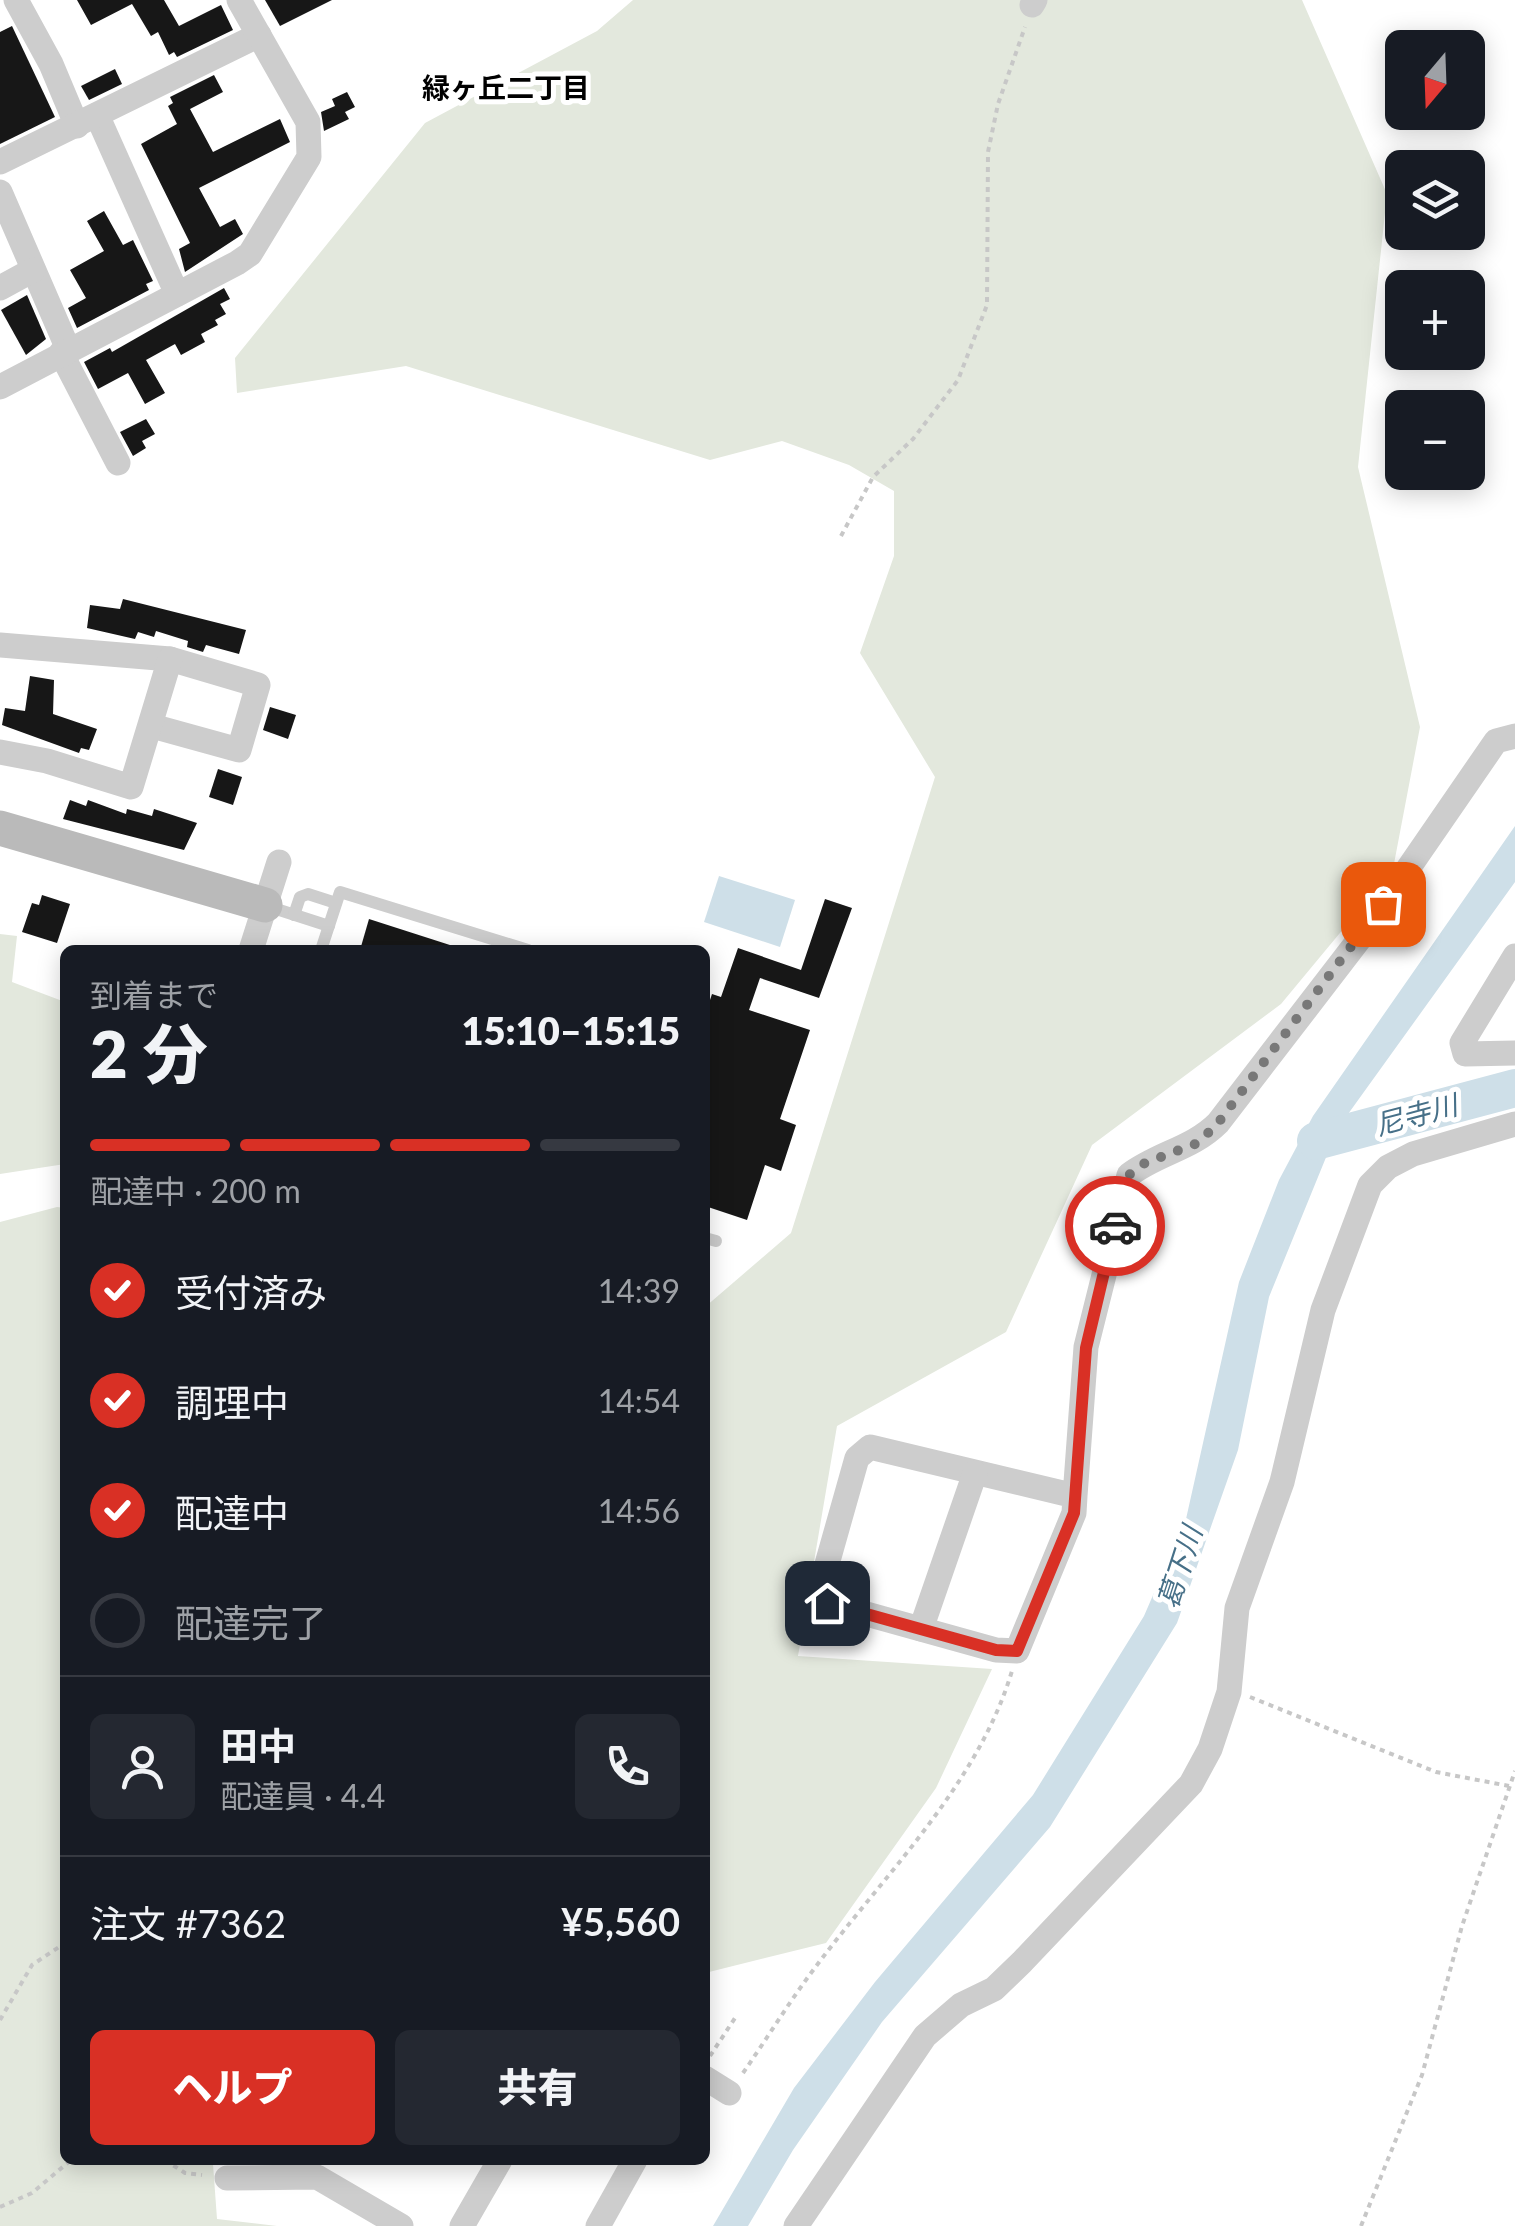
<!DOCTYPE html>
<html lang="ja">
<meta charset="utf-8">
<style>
:root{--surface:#171b24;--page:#242831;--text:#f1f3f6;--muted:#9ea1a6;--line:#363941;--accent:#d93025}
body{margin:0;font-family:Lato,"Noto Sans JP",sans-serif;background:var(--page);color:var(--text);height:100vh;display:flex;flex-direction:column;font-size:38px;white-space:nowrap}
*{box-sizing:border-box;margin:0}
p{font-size:32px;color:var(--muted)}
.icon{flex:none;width:55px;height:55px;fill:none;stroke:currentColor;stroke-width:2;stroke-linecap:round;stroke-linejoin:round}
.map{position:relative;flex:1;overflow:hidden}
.drawer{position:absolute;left:60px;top:945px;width:650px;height:1220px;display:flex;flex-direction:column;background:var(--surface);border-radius:15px;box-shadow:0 5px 25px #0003}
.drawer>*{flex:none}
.needle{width:65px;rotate:199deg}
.buttons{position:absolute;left:1385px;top:30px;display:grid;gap:20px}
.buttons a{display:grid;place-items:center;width:100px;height:100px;border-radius:15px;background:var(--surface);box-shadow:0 5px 25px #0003;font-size:50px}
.pin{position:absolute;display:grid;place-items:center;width:85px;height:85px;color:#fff;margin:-42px;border-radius:20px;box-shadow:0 5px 15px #0006}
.courier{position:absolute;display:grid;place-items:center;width:100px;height:100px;margin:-50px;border:8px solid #d93025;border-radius:50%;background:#fff;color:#222;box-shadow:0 2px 12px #0007}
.overview em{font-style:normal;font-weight:800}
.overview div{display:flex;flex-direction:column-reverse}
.overview{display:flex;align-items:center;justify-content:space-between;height:170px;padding:0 30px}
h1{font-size:65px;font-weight:800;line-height:75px}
.bar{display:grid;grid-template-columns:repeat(4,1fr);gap:15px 10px;align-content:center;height:120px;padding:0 30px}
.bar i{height:12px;border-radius:8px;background:var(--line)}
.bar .on{background:var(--accent)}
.bar p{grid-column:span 4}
.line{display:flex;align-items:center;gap:25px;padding:0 30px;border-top:2px solid var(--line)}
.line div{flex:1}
.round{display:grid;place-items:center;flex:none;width:105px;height:105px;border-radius:15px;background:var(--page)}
ol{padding:0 30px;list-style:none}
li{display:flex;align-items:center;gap:30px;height:110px}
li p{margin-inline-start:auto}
li .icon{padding:10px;border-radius:50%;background:var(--accent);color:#fff;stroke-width:4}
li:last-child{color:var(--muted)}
li i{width:55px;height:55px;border:5px solid var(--line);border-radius:50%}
.button{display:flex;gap:20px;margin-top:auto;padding:20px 30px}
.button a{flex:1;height:115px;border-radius:15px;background:var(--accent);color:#fff;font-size:40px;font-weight:800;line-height:115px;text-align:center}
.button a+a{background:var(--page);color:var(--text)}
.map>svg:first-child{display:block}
.green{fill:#e3e8dd}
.water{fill:#cedfe8}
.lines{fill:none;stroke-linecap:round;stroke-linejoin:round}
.river{stroke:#cedfe8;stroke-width:38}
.building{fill:#171717}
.path{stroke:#c7c7c7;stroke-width:4;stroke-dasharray:5 5;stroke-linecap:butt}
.lane{stroke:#cdcdcd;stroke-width:12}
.street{stroke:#cdcdcd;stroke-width:25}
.secondary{stroke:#bababa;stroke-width:35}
.done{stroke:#787878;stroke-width:10;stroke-dasharray:0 18}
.route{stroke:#d93025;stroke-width:12}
.labels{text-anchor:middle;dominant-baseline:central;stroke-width:10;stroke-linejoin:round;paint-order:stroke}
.neighbourhood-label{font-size:28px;font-weight:bold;fill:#000;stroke:#fff}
.water-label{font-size:28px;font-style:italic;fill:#477088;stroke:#fff}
</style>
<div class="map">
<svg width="1515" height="2226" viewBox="0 0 1515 2226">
<rect width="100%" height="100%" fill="#fff"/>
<g class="green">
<polygon points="633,0 1302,0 1387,194 1358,467 1420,727 1393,869 1281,1004 1092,1145 1006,1332 837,1426 798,1656 992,1669 936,1788 826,1943 705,1973 705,1307 791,1233 935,777 860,653 894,556 894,491 849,465 782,441 710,460 406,366 237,393 235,358 425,123 597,31"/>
<polygon points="0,934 17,936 12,982 65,1002 65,1164 0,1174"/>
<polygon points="57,1207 65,1208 65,2160 298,2160 213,2164 217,2219 277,2226 0,2226 0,1222"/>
</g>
<g class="water">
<polygon points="1515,826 1515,882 1338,1128 1269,1297 1238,1450 1177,1623 1050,1827 882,2022 793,2150 748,2226 713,2226 794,2088 875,1982 1033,1795 1144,1616 1186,1519 1239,1282 1279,1180 1313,1116"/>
<polygon points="719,876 795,900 780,947 704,922"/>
</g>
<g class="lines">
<polyline class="river" points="1316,1141 1515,1088"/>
</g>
<g class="building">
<polygon points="77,0 164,0 179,26 221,5 233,30 177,57 174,52 169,55 158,32 151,36 132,4 91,25"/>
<polygon points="265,0 332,0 280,26"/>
<polygon points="12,26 55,117 0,144 0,32"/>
<polygon points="115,69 122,84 89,100 81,86"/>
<polygon points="214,75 223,92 190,109 213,152 280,119 290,142 199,188 220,227 235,219 243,234 185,272 179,249 190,243 141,144 177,124 168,106 173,103 170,97"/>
<polygon points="347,92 355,107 345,112 349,119 324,131 321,112 335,106 332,99"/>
<polygon points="104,211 123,245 133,240 153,281 146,284 149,290 77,328 68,308 86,298 70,270 104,251 87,221"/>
<polygon points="224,288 230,299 220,304 226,314 215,320 218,325 201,334 205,342 181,355 175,344 146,360 165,393 145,404 128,373 98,389 84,362 110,348 112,352"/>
<polygon points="27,295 46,339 26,355 1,310"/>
<polygon points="146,419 155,434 142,441 146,448 133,456 120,432"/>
<polygon points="123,599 246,630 239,654 206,645 203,652 187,647 188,641 156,631 154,637 138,632 135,639 87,628 90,605 120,609"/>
<polygon points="30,676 54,680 53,714 97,729 89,750 81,748 79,753 2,725 5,708 25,711"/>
<polygon points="270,707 296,715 288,739 263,730"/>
<polygon points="218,769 242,777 233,805 209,797"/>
<polygon points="70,800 86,806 88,800 126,814 127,809 152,816 154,809 197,823 184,850 63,819"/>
<polygon points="42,895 70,904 57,943 22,932 32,903 39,905"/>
<polygon points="825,899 852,908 819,998 760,978 749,1010 810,1030 780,1119 796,1125 781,1171 765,1165 747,1220 705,1206 705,1015 712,994 721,997 738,948 801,970"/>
<polygon points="369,919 453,946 452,950 360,950"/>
</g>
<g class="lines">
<g class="path">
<polyline points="841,536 873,477 913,439 958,380 987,305 988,152 998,104 1025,27"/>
<polyline points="1250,1697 1436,1772 1509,1786"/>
<polyline points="0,2020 32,1965 65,1943"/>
<polyline points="710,2056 737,2015"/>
<path d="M 743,2073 C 768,2037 791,1999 817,1965 C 886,1873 978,1784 1012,1671"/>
<polyline points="165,2160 185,2173 202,2175"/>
<polyline points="0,2207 32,2193 71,2160"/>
<polyline points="1361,2226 1422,2075 1462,1926 1515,1771"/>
</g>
<g class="lane">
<polyline points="267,906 329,926"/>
<polyline points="294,915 300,897 308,894 336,903"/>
<polyline points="321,950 340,892 528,950"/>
<polyline points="705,1238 716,1241"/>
</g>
<g class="street">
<polyline points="16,0 51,64 77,126"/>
<polyline points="1032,5 1035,0"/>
<polyline points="97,115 177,294"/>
<polyline points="0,162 259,35"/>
<polyline points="0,192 68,349"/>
<polyline points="0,288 33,270"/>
<polyline points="61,353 118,463"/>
<polyline points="0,387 237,263 250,254 309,157 308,122 239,0"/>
<polyline points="0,645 170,659 258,685 239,750 152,726"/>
<polyline points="0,752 47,761 131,787 170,659"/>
<polyline points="251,950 279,862"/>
<polyline points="1515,956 1462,1043 1465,1054 1515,1053"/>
<path d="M 1075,1496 L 870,1447 L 857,1458 L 818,1596 L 827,1603 L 996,1650 L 1017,1651 L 1074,1513 L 1075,1496 L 1086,1347 L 1129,1175 C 1158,1153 1192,1149 1218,1123 L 1361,937 L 1496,741 L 1515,736"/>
<polyline points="921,1629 975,1473"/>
<polyline points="705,2078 729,2093"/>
<polyline points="227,2178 317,2177 401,2226"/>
<polyline points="462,2226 500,2160"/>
<polyline points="598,2226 635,2160"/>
<polyline points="796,2226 925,2036 961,2005 994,1989 1022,1962 1191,1784 1210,1749 1229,1692 1237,1608 1282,1482 1323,1310 1370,1185 1388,1167 1413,1154 1515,1124"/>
</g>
<polyline class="secondary" points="0,828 265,905"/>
</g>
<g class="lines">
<polyline class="done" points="1115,1226 1129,1175 1145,1163 1198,1143 1218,1123 1383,904"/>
<polyline class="route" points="827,1603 996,1650 1017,1651 1074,1513 1086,1348 1115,1226"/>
</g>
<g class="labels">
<g class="neighbourhood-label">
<text x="506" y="87">緑ヶ丘二丁目</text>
</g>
<g class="water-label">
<text transform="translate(1416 1114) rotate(-15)">尼寺川</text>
<text transform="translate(1179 1567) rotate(-72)">葛下川</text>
</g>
</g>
</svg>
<div class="buttons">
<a><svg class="needle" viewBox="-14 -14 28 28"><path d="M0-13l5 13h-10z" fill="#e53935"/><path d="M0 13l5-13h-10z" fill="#9ea1a6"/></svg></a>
<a><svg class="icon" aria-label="layers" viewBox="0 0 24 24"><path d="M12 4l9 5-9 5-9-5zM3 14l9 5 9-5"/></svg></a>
<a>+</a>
<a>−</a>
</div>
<div class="pin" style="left:1383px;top:904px;background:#ea580c"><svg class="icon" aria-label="bag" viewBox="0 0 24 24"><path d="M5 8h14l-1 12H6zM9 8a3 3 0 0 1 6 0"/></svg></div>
<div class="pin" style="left:827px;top:1603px;background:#1f2937"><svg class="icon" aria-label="home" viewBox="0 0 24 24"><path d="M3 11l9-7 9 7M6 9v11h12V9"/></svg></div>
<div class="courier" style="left:1115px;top:1226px"><svg class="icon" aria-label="car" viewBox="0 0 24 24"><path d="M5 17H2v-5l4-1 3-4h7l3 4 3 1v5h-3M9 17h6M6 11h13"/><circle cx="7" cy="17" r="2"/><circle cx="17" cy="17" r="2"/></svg></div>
<section class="drawer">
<div class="overview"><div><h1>2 分</h1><p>到着まで</p></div><em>15:10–15:15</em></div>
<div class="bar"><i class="on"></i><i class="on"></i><i class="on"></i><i></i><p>配達中 · 200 m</p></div>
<ol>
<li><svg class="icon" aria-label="check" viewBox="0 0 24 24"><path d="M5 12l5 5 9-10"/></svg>受付済み<p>14:39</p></li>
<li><svg class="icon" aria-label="check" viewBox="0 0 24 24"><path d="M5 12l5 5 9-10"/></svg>調理中<p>14:54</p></li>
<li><svg class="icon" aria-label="check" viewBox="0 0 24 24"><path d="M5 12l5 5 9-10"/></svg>配達中<p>14:56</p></li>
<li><i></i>配達完了</li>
</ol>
<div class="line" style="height:180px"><a class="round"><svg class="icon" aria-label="person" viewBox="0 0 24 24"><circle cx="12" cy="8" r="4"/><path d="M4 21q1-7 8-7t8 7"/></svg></a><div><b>田中</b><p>配達員 · 4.4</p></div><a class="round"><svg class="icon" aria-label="phone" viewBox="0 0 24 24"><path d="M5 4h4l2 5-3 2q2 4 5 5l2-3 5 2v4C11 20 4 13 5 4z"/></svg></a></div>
<div class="line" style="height:130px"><div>注文 #7362</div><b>¥5,560</b></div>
<div class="button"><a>ヘルプ</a><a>共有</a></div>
</section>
</div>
